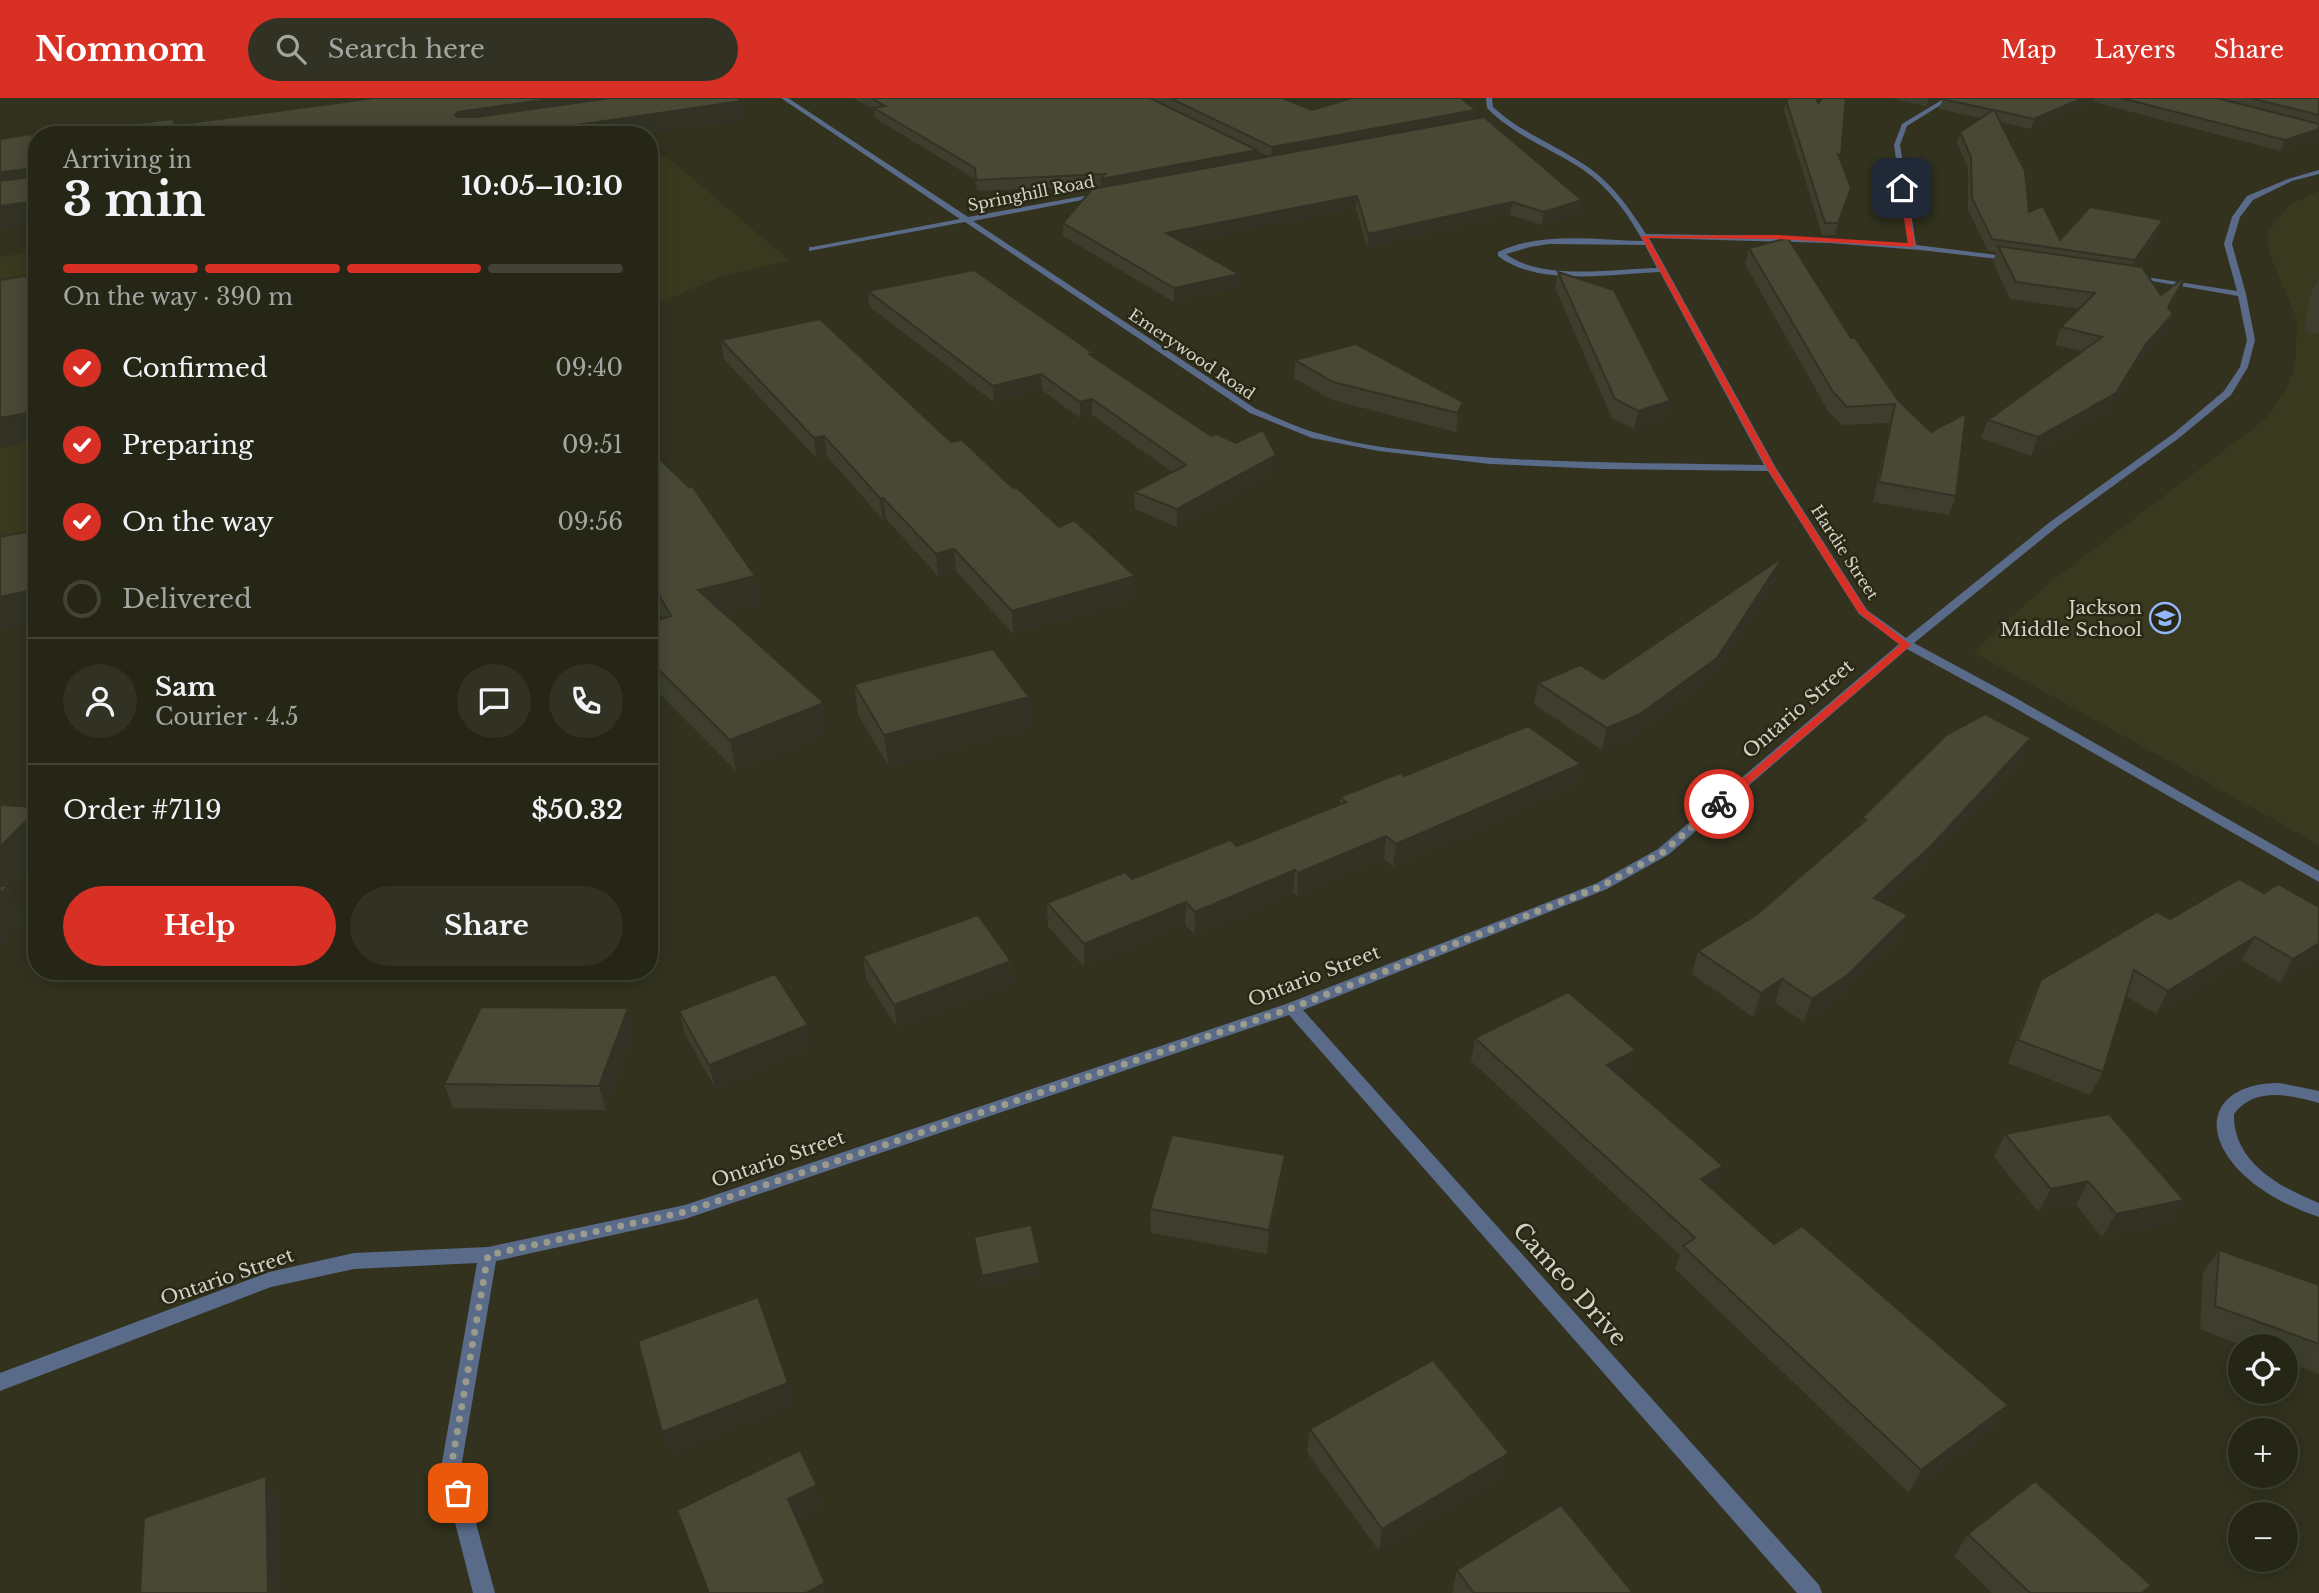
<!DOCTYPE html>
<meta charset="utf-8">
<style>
:root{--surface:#262617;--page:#323224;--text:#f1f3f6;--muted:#a4a5a1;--line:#424336;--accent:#d93025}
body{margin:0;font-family:"Libre Baskerville",serif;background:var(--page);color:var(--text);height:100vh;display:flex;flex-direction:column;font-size:26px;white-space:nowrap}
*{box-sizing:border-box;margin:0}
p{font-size:23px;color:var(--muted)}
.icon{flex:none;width:38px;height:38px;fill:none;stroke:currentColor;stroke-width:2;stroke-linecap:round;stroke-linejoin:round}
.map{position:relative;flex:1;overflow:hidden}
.side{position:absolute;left:28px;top:28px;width:630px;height:854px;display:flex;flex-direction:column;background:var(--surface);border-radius:28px;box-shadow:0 4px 18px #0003,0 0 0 2px var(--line)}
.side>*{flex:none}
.controls{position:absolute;left:2228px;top:1236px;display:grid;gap:14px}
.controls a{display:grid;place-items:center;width:70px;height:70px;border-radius:50%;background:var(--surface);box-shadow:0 4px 18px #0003,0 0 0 2px var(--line);font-size:35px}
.pin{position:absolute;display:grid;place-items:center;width:60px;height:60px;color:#fff;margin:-30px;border-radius:14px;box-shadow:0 4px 10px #0006}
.courier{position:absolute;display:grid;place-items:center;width:70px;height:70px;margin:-35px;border:5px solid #d93025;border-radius:50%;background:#fff;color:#222;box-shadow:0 2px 9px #0007}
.headline em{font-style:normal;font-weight:700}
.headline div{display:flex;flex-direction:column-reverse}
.headline{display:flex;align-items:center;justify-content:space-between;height:119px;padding:0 35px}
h1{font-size:46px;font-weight:700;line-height:52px}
.bar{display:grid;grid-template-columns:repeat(4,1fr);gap:10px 7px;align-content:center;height:84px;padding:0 35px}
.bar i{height:9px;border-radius:5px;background:var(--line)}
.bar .current{background:var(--accent)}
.bar p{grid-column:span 4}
.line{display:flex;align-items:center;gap:18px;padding:0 35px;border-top:2px solid var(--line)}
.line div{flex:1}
.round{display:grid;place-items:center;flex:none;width:74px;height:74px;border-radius:37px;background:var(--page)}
ol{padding:0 35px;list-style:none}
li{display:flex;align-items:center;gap:21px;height:77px}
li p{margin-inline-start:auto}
li .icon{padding:7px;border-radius:50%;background:var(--accent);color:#fff;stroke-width:4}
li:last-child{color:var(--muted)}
li i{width:38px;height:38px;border:4px solid var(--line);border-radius:50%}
.button{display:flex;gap:14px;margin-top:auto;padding:14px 35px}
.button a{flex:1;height:80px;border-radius:42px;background:var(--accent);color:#fff;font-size:28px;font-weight:700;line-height:80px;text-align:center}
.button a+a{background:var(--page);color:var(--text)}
header{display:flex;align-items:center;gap:42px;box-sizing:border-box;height:98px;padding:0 35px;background:var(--accent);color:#fff}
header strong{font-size:33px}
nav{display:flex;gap:38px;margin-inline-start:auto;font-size:24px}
.search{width:490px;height:63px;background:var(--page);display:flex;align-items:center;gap:18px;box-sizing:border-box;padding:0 24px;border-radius:38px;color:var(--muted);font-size:26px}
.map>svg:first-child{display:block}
.built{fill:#39391f}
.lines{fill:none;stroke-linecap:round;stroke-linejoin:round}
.street{fill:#5a6b8a;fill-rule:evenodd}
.wall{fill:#3e3e2e;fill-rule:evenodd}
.shaded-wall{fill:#323225}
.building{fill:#484835;stroke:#323225;stroke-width:2}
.route{fill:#d93025}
.done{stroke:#9a9b8c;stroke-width:7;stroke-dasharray:0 12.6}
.labels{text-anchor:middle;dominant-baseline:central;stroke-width:5;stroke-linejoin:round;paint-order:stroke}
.far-street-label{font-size:16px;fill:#d2d3c7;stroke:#282815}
.poi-label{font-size:19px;fill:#d2d3c7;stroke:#282815;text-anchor:end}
.street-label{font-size:19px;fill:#d2d3c7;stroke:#282815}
.near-street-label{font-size:23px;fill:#d2d3c7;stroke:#282815}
</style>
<header>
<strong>Nomnom</strong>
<div class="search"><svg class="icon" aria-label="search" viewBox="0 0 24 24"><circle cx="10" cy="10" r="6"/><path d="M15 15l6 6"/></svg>Search here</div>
<nav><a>Map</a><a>Layers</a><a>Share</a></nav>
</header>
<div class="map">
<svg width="2319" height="1495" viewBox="0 0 2319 1495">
<rect width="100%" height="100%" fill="#32321f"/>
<g class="built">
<polygon points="666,58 776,151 790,163 725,177 649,209 649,60"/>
<polygon points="2319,93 2319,747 1973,554 2049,485 2267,320 2286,292 2295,270 2297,222 2268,152 2267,134 2288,108"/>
<polygon points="37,153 37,450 0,458 0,159"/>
</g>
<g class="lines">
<g class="street">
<path d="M 781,0 L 788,0 L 968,119 L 1106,94 L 1103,98 L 973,123 L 1256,311 C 1278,320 1298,330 1321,336 C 1364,349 1412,353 1457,357 C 1559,366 1662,365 1764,367 L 1660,174 C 1612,176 1538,189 1498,158 L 1498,154 C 1542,133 1596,142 1643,143 C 1627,114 1607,87 1579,69 C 1549,50 1512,36 1487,10 L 1486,0 L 1492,0 L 1493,9 C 1520,34 1555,47 1585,67 C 1613,86 1628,109 1646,136 L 1783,138 L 1908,146 L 1894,47 L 1902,26 L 1945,0 L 1952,0 L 1907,28 L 1900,47 L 1916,147 L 2013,159 L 2017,161 L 2016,163 L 1920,152 L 1829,145 L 1649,140 L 1776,370 L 1867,512 L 1906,540 L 2050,424 L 2173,336 L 2224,293 L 2240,269 L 2247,242 L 2238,198 L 2129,179 L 2133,177 L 2237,193 L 2224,146 L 2232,119 L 2247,98 L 2288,81 L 2319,72 L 2319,76 L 2292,83 L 2253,102 L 2240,119 L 2232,146 L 2246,196 L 2255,242 L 2248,269 L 2231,297 L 2179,340 L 2058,428 L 1914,545 L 2014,599 L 2319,773 L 2319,784 L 2006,605 L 1907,551 L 1668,757 L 1607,791 L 1303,912 L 1819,1487 L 1822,1495 L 1797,1495 L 1289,917 L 685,1121 L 496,1163 L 461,1370 L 495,1495 L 473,1495 L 441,1370 L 477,1165 L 354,1171 L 271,1189 L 0,1293 L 0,1275 L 269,1174 L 354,1155 L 488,1149 L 685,1107 L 1286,906 L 1597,785 L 1658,751 L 1899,546 L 1859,516 L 1768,373 L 1603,371 L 1490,366 L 1379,353 L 1312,340 L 1250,315 L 965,124 L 809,153 L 809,149 L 812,149 L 960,121 ZM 1549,146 L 1645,147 L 1657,170 C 1615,171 1541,183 1506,156 L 1530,149 Z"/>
<path d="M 2280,985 L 2319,993 L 2319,1005 C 2290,997 2255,988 2234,1016 C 2233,1064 2279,1089 2319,1105 L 2319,1119 C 2289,1109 2257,1093 2235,1068 C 2196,1022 2223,984 2280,985 Z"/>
</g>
</g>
<g class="wall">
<path d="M 854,0 L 1282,0 L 1312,12 L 1476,12 L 1475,20 L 1580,115 L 1542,127 L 1510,117 L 1367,150 L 1356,110 L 1183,145 L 1239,176 L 1238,189 L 1174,204 L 1063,138 L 1063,125 L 1101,89 L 1101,88 L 977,93 L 975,81 L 875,20 L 874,12 ZM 1257,53 L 1268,58 L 1257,60 Z"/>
<polygon points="1889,0 1940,0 1926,8"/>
<polygon points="1943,0 2319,0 2319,41 2280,53 2094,4 2031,31 2000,24 2029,114 2060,142 2159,134 2135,168 2161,197 2180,195 2170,211 2173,216 2166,233 2139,263 2109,314 2031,358 1981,340 1988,322 2082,253 2055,247 2061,229 2080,211 2010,201 1993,164 1996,154 1988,153 1968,112 1968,70 1957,45 1960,34 1981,20 1939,11"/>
<polygon points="1786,2 1818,5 1841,57 1840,60 1851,90 1848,101 1835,137 1822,137 1784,12"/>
<polygon points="1749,150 1851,240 1898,302 1956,398 1949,417 1873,404 1890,325 1842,327 1828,313 1745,166"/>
<polygon points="1558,174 1670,303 1666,321 1634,331 1612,320 1555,190"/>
<polygon points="2319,178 2319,236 2305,234 2309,200"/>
<polygon points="868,193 1093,258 1211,338 1275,374 1177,429 1135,411 1134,394 1172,374 1092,317 1080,320 1042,292 994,304 869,208"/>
<polygon points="721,242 951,344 1013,390 1136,501 1013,536 956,473 938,478 886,421 883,422 827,358 817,361 724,261"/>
<polygon points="1295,262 1463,304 1461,322 1456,334 1332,302 1294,280"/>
<polygon points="649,351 755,478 760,507 724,515 828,635 736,673 649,585 649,525 663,521 649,497"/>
<polygon points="1777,479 1711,581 1636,637 1602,652 1534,606 1538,585 1603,581"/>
<polygon points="854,586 1029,599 1031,631 889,669 858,617"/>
<polygon points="2022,662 1921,771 1885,805 1900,840 1840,899 1804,924 1775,905 1753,919 1692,876 1698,853 1756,817 1859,728 1862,720"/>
<polygon points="1581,666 1577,688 1393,769 1384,761 1297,798 1293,795 1195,837 1185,827 1084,869 1048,828 1047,805 1132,781 1237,748 1340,707 1340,699 1404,678"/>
<polygon points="2239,781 2319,859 2280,885 2242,862 2156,916 2126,898 2103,974 2090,997 2008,965 2030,905 2041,882 2170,821"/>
<polygon points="863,858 1011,863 1013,886 897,930 866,881"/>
<polygon points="679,913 812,950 715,990 685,936"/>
<polygon points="635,934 606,1012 453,1010 444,986"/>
<polygon points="1475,940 1630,975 1622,979 1715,1091 1714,1092 1774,1146 2008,1307 1994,1331 1909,1395 1675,1171 1680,1157 1471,963"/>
<polygon points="2005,1036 2184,1102 2170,1125 2102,1139 2076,1107 2038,1114 1994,1059"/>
<polygon points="1285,1057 1284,1080 1267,1156 1151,1135 1150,1111"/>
<polygon points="974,1139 1041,1176 983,1189"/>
<polygon points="2219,1152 2319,1187 2319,1276 2286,1263 2286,1248 2244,1248 2200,1231 2203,1175"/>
<polygon points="1310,1331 1504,1378 1379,1453 1307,1354"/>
<polygon points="1968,1436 2145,1495 1992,1495 1954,1458"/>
<polygon points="1457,1472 1633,1495 1452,1495"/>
</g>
<g class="shaded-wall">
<polygon points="557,0 695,0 460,37 455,17 458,14"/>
<polygon points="1929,0 1940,0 1926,8"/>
<polygon points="2083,0 2096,0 2094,4 2031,31 2034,21"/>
<polygon points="742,3 745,22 649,37 509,37"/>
<polygon points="1476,12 1474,23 1271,60 1272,49"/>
<polygon points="2319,31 2319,41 2280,53 2285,42"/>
<polygon points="1257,52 1257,63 1101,92 1101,81"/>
<polygon points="28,71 37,92 0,97 0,74"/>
<polygon points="1851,90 1848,101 1835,137 1838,125"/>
<polygon points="1357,98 1356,110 1166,149 1166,135"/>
<polygon points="1582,102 1580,115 1542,127 1544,114"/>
<polygon points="37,103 37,127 0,132 0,108"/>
<polygon points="1512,104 1510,117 1367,150 1368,136"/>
<polygon points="2163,122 2159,134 2130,174 2135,162"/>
<polygon points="1239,176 1238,189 1174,204 1174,190"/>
<polygon points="2186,178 2180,195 2161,226 2168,209"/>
<polygon points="2173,216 2166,233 2139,263 2109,314 2031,358 2038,339"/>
<polygon points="1041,276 1042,292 994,304 993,288"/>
<polygon points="1092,301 1092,317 1080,320 1080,304"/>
<polygon points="1670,303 1666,321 1634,331 1638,313"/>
<polygon points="1463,304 1461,322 1456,334 1458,315"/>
<polygon points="37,313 37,342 0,350 0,320"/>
<polygon points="824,338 827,358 817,361 814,340"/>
<polygon points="1276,357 1275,374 1177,429 1177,411"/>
<polygon points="880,400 883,400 886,421 883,422"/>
<polygon points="954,451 956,473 938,478 936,456"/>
<polygon points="1783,459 1777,479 1711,581 1636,637 1602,652 1607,630"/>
<polygon points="755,478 760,507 704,521 698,492"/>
<polygon points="1135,478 1136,501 1013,536 1012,513"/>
<polygon points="37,491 37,524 0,533 0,499"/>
<polygon points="1029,599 1031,631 889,669 884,637"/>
<polygon points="824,605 828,635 736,673 730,642"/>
<polygon points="2031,640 2022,662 1921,771 1866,823 1874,800"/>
<polygon points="1581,666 1577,688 1393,769 1396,746"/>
<polygon points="37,712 37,763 10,791 27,822 0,849 0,749"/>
<polygon points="1386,738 1384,761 1297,798 1298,775"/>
<polygon points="1295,772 1293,795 1195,837 1195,814"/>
<polygon points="1186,804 1185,827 1084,869 1084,846"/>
<polygon points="1908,817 1900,840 1840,899 1804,924 1812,901"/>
<polygon points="2255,839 2242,862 2156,916 2168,893"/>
<polygon points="2319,845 2319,859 2280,885 2293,861"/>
<polygon points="1011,863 1013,886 897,930 894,907"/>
<polygon points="1782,881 1775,905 1753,919 1761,895"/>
<polygon points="628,910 635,934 606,1012 599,988"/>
<polygon points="808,927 812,950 715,990 709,967"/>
<polygon points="1636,952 1630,975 1602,990 1607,967"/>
<polygon points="1285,1057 1284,1080 1267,1156 1269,1132"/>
<polygon points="1723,1068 1715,1091 1694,1104 1701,1081"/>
<polygon points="2088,1083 2076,1107 2038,1114 2051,1091"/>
<polygon points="2184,1102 2170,1125 2102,1139 2116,1116"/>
<polygon points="1040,1165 1041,1176 983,1189 982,1178"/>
<polygon points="788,1285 794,1308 670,1357 662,1334"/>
<polygon points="2008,1307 1994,1331 1909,1395 1921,1372"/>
<polygon points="1509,1355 1504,1378 1379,1453 1382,1431"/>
<polygon points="266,1378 280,1401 283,1495 268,1495"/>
<polygon points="817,1387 822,1410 794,1424 788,1401"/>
<polygon points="825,1485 827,1495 806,1495"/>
</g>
<g class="building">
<polygon points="374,0 557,0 458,14 455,17 458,19 477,19 611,0 738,0 742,3 509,37 42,37 173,21 175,27"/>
<polygon points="871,0 1150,0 1257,52 1101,81 1105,76 976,82 975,70 874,10 885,8"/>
<polygon points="1170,0 1282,0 1312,12 1352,0 1461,0 1476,12 1272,49"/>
<polygon points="1791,0 1816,0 1818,5 1823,0 1846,0 1841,57 1838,56 1851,90 1838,125 1825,125 1786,2"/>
<polygon points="1943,0 2083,0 2034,21 1994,12 2025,73 2029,114 2043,108 2060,142 2090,109 2163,122 2135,162 1992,141 1972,100 1971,59 1960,34 1993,12 1942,1"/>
<polygon points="2121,0 2217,0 2319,26 2319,31 2285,42"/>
<polygon points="2250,0 2319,0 2319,17"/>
<polygon points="1484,19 1582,102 1544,114 1512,104 1368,136 1357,98 1166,135 1239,176 1174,190 1063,125 1092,91"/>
<polygon points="31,36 32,38 37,37 37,103 0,108 0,83 30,79 31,73 28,71 0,74 0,41"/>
<polygon points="1788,140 1851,240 1855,240 1898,302 1931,334 1966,315 1956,398 1879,384 1895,306 1847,309 1833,294 1749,150"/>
<polygon points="1998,148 2142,169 2161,197 2186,178 2168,209 2173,216 2146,246 2116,295 2038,339 1988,322 2102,239 2061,229 2095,195 2016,184"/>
<polygon points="974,172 1093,255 1089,256 1211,338 1216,336 1236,345 1263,332 1276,357 1177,411 1134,394 1186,367 1092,301 1080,304 1041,276 993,288 868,193"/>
<polygon points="1558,174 1614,192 1670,303 1638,313 1615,301"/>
<polygon points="37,176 37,313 0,320 0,182"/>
<polygon points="820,221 951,344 962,342 1013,390 1016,389 1059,429 1074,422 1135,478 1012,513 954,451 936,456 883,400 880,400 824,338 814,340 721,242"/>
<polygon points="1356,246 1463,304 1458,315 1333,284 1295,262"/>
<polygon points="649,351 689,389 692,388 755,478 698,492 824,605 730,642 649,562 649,525 671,518 649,480"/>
<polygon points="36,432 37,491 0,499 0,439"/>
<polygon points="1783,459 1717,560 1640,616 1607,630 1538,585 1580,567 1603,581"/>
<polygon points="993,551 1029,599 884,637 854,586"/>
<polygon points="1985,616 2031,640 1930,749 1874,800 1908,817 1849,876 1812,901 1782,881 1761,895 1698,853 1756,817 1866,722 1862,720 1946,637"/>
<polygon points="1528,628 1581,666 1396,746 1386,738 1298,775 1295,772 1195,814 1186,804 1084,846 1047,805 1125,774 1132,781 1230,742 1237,748 1346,704 1340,699 1400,675 1404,678"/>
<polygon points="0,707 37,709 37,712 0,749"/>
<polygon points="2239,781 2264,795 2278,786 2319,809 2319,845 2293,861 2255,839 2168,893 2134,872 2103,974 2018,942 2041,882 2157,814 2170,821"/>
<polygon points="0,788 8,788 0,796"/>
<polygon points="978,817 1011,863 894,907 863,858"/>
<polygon points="775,876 808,927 709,967 679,913"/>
<polygon points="1568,894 1636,952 1607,967 1723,1068 1701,1081 1774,1146 1802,1128 2008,1307 1921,1372 1683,1148 1695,1140 1475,940"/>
<polygon points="481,909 628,910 599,988 444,986"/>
<polygon points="2109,1016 2184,1102 2116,1116 2088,1083 2051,1091 2005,1036"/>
<polygon points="1172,1037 1285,1057 1269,1132 1150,1111"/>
<polygon points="1031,1127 1040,1165 982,1178 974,1139"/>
<polygon points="2219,1152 2319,1187 2319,1246 2215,1208"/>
<polygon points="758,1199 788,1285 662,1334 638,1243"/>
<polygon points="1433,1262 1509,1355 1382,1431 1310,1331"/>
<polygon points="800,1352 817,1387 788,1401 825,1485 806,1495 709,1495 677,1412"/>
<polygon points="266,1378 268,1495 140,1495 144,1420"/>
<polygon points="2035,1383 2151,1487 2142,1495 2030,1495 1968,1436"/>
<polygon points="1561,1407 1633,1495 1474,1495 1457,1472"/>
</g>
<polygon class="route" points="1902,89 1905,90 1915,147 1912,149 1778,141 1648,140 1775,370 1866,512 1911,547 1723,708 1716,708 1716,704 1900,547 1858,514 1767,370 1641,138 1778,137 1908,145 1899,90"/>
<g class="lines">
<polyline class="done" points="458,1395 451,1370 488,1157 685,1114 1292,910 1602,788 1663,754 1719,706"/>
</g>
<defs>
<g id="school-ring" transform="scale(1.575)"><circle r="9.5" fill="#282815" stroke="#93b7fd" stroke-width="1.5"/><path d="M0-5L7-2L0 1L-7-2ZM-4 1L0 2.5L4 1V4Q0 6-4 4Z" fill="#93b7fd"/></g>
</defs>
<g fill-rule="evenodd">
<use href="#school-ring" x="2165" y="520"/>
</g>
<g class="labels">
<g class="far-street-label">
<text transform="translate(1031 95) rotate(-11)">Springhill Road</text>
<text transform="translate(1192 256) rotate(34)">Emerywood Road</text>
<text transform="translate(1845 454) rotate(57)">Hardie Street</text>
</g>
<g class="poi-label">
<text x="2142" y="509">Jackson<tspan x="2142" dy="22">Middle School</tspan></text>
</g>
<g class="street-label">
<text transform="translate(1798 611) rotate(-41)">Ontario Street</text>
<text transform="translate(1314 878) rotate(-21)">Ontario Street</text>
<text transform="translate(778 1061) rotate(-19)">Ontario Street</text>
<text transform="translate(227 1179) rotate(-19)">Ontario Street</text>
</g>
<g class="near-street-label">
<text transform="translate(1570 1186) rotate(48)">Cameo Drive</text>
</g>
</g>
</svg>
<div class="controls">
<a><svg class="icon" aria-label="locate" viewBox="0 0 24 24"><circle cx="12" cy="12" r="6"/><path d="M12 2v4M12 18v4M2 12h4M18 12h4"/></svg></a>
<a>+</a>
<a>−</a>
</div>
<div class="pin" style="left:458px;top:1395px;background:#ea580c"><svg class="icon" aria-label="bag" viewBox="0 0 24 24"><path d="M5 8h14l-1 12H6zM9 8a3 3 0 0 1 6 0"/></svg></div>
<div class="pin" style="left:1902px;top:90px;background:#1f2937"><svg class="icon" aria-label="home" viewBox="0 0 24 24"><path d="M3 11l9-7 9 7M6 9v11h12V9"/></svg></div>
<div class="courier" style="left:1719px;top:706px"><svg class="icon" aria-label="bike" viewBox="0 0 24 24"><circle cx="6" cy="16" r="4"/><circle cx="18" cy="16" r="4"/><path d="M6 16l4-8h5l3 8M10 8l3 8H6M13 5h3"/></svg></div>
<section class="side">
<div class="headline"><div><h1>3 min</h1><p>Arriving in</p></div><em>10:05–10:10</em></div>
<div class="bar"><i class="current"></i><i class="current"></i><i class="current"></i><i></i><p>On the way · 390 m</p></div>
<ol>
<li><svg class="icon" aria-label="check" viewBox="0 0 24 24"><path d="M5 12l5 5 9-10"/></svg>Confirmed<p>09:40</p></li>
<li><svg class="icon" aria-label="check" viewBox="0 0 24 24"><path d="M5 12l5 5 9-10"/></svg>Preparing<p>09:51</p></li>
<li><svg class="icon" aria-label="check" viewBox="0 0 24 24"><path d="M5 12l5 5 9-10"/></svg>On the way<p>09:56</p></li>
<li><i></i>Delivered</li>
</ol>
<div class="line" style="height:126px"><a class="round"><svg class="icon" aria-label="person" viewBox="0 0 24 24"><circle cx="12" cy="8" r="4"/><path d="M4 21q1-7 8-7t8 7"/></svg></a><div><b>Sam</b><p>Courier · 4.5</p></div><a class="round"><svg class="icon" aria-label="chat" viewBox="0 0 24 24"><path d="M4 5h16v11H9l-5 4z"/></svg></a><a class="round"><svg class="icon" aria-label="phone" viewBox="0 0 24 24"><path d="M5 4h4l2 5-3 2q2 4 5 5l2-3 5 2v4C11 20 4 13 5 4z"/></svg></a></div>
<div class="line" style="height:91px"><div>Order #7119</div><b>$50.32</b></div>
<div class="button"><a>Help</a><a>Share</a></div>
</section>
</div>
